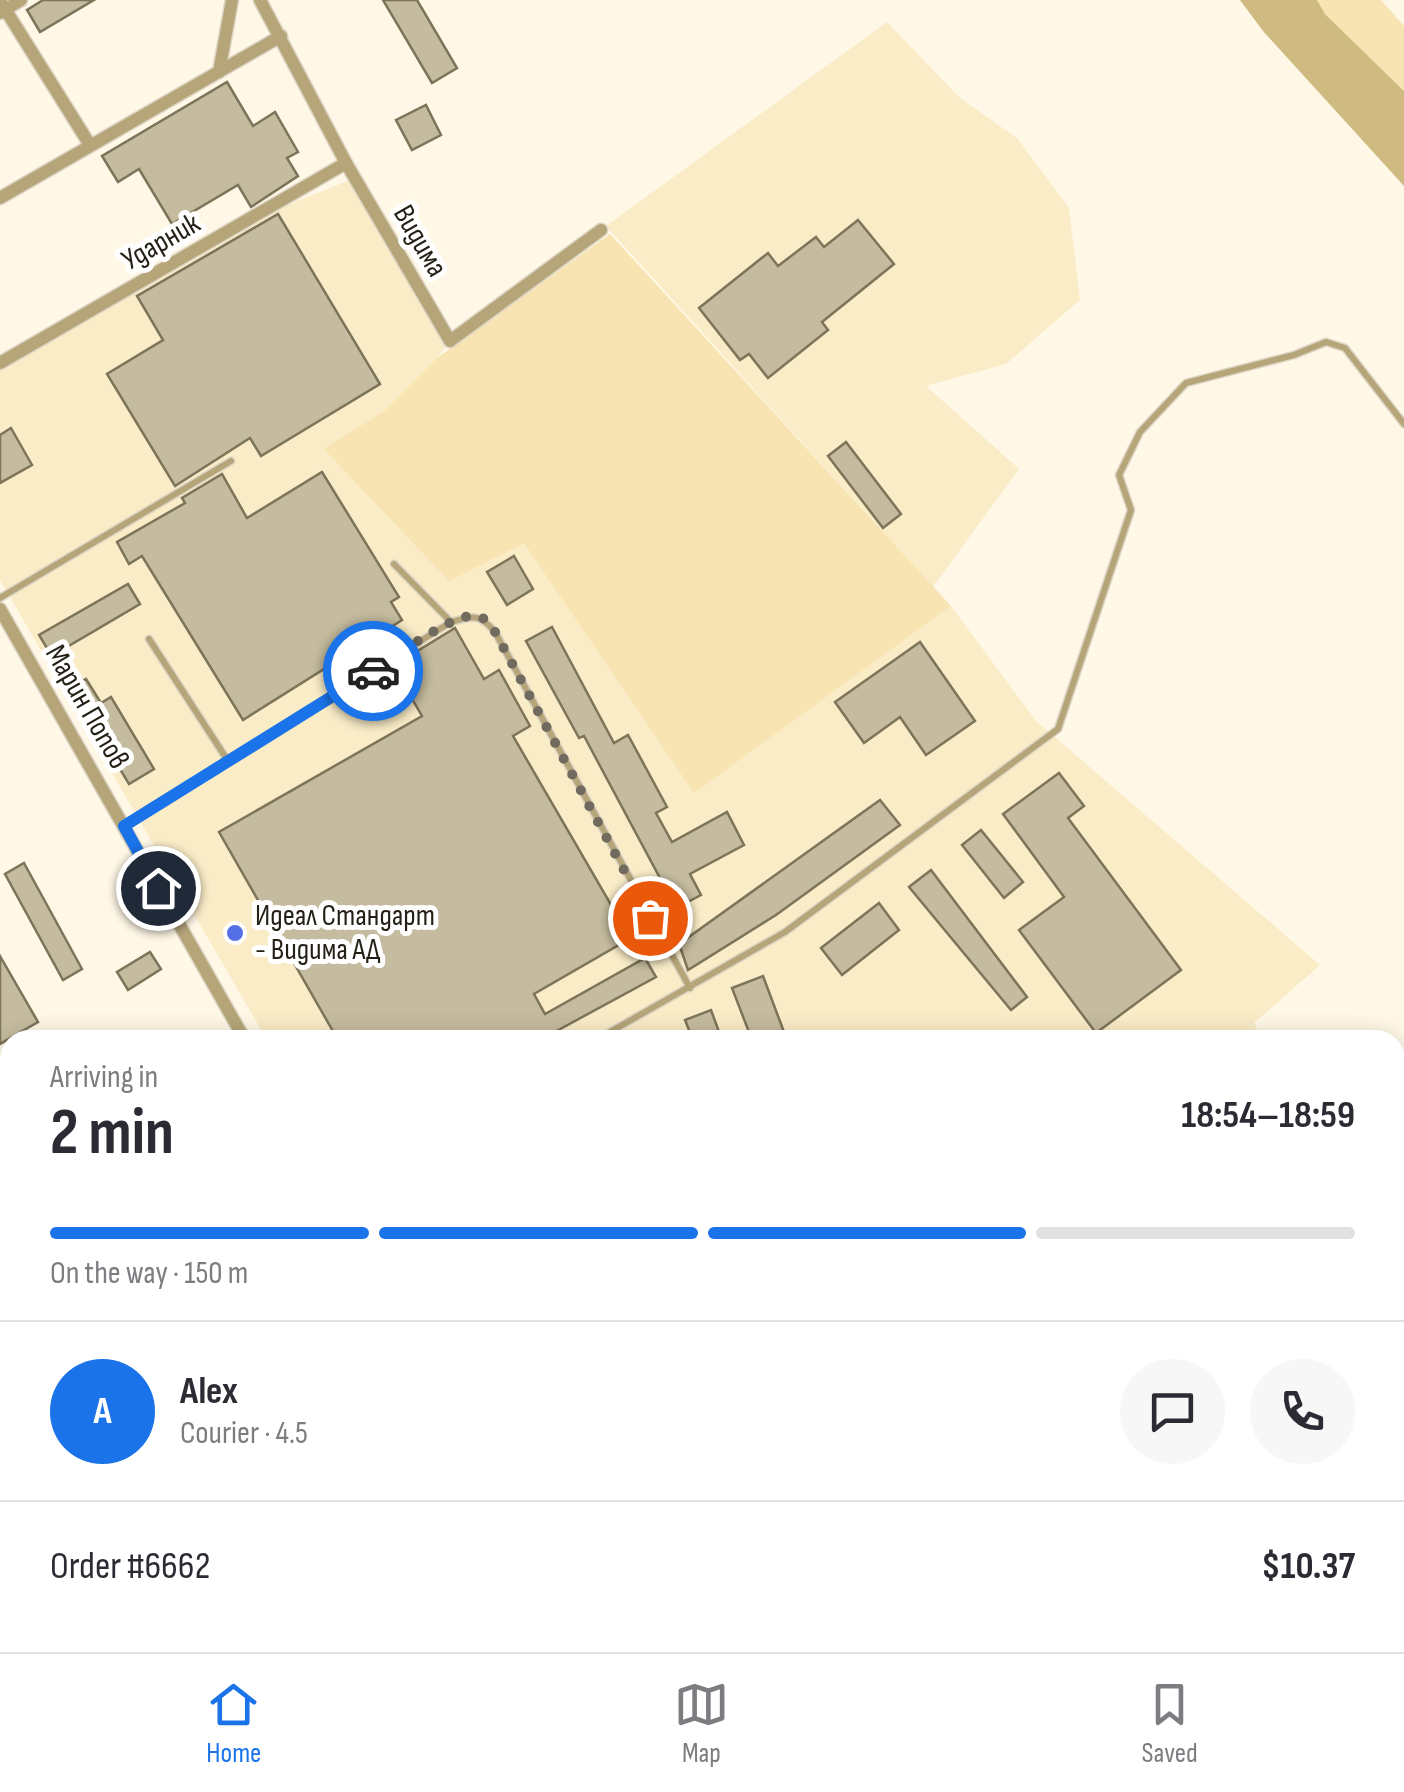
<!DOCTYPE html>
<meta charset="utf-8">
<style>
:root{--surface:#fff;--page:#f7f7f7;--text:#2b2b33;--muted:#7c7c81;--line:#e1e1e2;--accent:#1a73e8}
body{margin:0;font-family:"Sofia Sans Condensed",sans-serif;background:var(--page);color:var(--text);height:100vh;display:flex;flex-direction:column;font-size:38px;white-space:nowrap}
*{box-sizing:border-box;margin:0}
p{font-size:32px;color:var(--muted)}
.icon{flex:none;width:55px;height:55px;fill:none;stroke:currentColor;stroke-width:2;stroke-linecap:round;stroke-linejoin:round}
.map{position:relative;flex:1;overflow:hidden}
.side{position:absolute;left:0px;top:1030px;width:1405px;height:622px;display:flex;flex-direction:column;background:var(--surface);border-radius:30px 30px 0 0;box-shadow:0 5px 25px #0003}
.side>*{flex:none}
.pin{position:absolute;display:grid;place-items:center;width:85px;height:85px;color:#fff;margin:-42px;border:5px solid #fff;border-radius:50%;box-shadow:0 2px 10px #0007}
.courier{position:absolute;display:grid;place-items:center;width:100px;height:100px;margin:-50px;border:8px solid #1a73e8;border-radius:50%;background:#fff;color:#222;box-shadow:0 2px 12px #0007}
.headline em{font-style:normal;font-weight:700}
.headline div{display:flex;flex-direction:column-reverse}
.headline{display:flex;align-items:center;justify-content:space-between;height:170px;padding:0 50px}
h1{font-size:65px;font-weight:700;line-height:75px}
.bar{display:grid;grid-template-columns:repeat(4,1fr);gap:15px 10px;align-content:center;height:120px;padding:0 50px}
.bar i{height:12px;border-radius:8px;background:var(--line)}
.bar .on{background:var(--accent)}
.bar p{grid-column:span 4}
.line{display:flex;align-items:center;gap:25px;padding:0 50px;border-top:2px solid var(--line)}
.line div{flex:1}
.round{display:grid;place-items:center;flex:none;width:105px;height:105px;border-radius:52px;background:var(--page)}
.dock{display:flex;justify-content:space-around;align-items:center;height:140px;border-top:2px solid var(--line);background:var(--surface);font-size:28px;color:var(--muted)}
.dock a{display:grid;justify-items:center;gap:5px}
.dock .on{color:var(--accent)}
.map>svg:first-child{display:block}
.built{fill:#faecc7}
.green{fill:#f7e4b2}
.water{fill:#cfbb82}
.building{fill:#c5bb9e;stroke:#7d7459;stroke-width:2.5}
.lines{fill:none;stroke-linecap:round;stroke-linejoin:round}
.lane-casing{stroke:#dcd5c5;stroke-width:9}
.street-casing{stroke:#dcd5c5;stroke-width:15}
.secondary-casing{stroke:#dcd5c5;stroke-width:20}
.lane{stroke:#b5a579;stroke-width:6}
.street{stroke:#b5a579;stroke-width:12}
.secondary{stroke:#947c36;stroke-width:18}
.done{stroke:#706b5e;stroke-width:10;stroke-dasharray:0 18}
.route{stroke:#1a73e8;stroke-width:12}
.poi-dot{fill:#556fe5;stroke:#fff;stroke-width:4}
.labels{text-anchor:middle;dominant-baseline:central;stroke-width:10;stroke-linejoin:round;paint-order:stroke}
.street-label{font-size:30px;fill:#231f14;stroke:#fff}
.poi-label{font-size:30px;fill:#231f14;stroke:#fff;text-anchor:start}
</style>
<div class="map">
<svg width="1404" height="1652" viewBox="0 0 1404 1652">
<rect width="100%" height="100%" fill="#fff8e7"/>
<g class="built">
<polygon points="887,22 960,98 1017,138 1069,208 1080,300 1006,364 926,386 1019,469 933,587 606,226"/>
<polygon points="355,178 450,341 437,358 384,411 324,450 524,542 694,792 951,606 1036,721 1320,965 1254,1023 1263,1040 267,1040 0,580 0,361 275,210"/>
</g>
<g class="green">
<polygon points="1317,0 1381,0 1404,26 1404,91 1325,14"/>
<polygon points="610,234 951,606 694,793 524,543 449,581 324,449 384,411 437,358"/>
</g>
<polygon class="water" points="1240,0 1317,0 1325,14 1404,91 1404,186 1263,31"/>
<g class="building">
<polygon points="43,0 94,0 40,32 27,10"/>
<polygon points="383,0 417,0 457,68 432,83"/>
<polygon points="227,82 253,126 275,112 298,152 287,158 298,176 251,207 238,185 172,224 139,169 118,182 102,156"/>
<polygon points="426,105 441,135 412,150 396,120"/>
<polygon points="278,214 380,384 261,456 250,438 175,486 107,374 163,340 137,296"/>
<polygon points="858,220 894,264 822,322 828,330 768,378 749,354 740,360 699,308 768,253 778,266 816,237 824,247"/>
<polygon points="11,428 32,465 0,483 0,435"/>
<polygon points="846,442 901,514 883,528 828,456"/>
<polygon points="322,472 399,597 391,602 402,620 243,720 142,556 129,564 117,542 185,503 182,498 222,474 247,518"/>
<polygon points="514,556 533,589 507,605 487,572"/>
<polygon points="128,584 140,604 62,650 80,682 86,679 101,703 111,697 154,769 129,784 39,635"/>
<polygon points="552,627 614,743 628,735 667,807 656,813 672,842 727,812 744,845 690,874 701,895 676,908 584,736 579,738 526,641"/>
<polygon points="455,628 484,679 499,670 530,726 513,736 614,910 627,902 643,931 534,994 545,1014 645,958 656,977 540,1040 338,1040 219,832 422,716 393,666"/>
<polygon points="920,642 975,721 926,755 900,717 864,743 835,702"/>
<polygon points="1059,773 1084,806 1068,818 1181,970 1096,1033 1019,930 1064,897 1003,814"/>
<polygon points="880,800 900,825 776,915 688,970 679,944"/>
<polygon points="981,830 1023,882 1004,898 962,845"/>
<polygon points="24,863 82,969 63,980 5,874"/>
<polygon points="931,870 1027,997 1011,1010 909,887"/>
<polygon points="879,903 899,930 842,975 821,948"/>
<polygon points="150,952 161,969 128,990 117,972"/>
<polygon points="0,956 38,1022 0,1044"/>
<polygon points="763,976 787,1040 752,1040 732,988"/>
<polygon points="711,1010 722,1040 693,1040 685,1020"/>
</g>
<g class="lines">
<g class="lane-casing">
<g id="lane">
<polyline points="394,564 451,622"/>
<polyline points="0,598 231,461"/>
<polyline points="149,639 228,761"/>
<path d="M 124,826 L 451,622 C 473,615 480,614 495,632 L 690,988"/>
<polyline points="596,1040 785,932 1058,729 1131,510 1119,475 1140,432 1186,383 1294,355 1326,342 1345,348 1404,424"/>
<polyline points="1395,1538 1404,1538"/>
<polyline points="1265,1652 1266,1642"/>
</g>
</g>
<g class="street-casing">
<g id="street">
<polyline points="260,0 346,163 450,341 601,230"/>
<polyline points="0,1 90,145"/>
<polyline points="0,13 21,0"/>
<polyline points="219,72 232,0"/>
<polyline points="0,198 281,36"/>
<polyline points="0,363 346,163"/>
<polyline points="0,609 245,1040"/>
<polyline points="0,1352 10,1356"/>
<polyline points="0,1460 10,1467"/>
<polyline points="0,1585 10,1584"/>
<polyline points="127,1642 133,1652"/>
<polyline points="284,1642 289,1652"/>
<polyline points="455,1652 472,1642"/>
</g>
</g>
<g class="secondary-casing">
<g id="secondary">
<polyline points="0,1101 10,1106"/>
<polyline points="594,1642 599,1652"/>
</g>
</g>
<use href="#lane" class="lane"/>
<use href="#street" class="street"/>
<use href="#secondary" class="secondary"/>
</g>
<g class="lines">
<path class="done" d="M 373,671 C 394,658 455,611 478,616 C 486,618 490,626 495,632 L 650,918"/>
<polyline class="route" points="158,888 124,826 373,671"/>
</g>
<circle class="poi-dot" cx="235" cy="933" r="10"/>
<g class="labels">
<g class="street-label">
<text transform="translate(420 241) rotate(60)">Видима</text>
<text transform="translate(161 242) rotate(-30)">Ударник</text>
<text transform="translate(87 707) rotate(60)">Марин Попов</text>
</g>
<g class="poi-label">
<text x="255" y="916">Идеал Стандарт<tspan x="255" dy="34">- Видима АД</tspan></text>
</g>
</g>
</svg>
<div class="pin" style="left:650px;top:918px;background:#ea580c"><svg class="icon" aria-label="bag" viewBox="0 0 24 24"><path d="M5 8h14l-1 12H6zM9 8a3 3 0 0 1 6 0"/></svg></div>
<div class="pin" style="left:158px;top:888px;background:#1f2937"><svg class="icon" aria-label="home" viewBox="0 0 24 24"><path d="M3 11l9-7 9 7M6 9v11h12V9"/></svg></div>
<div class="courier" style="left:373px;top:671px"><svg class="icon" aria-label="car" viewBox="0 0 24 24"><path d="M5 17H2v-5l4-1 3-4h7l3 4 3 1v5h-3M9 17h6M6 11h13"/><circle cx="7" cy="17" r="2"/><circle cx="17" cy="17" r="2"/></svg></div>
<section class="side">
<div class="headline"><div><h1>2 min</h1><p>Arriving in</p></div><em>18:54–18:59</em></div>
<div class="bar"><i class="on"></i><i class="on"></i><i class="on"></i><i></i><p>On the way · 150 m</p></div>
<div class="line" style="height:180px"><b class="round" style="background:var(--accent);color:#fff">A</b><div><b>Alex</b><p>Courier · 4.5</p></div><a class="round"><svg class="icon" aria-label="chat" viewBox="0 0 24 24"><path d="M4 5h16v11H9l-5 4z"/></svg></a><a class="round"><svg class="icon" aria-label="phone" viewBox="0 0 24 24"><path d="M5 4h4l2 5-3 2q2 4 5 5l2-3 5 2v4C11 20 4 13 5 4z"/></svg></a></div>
<div class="line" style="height:130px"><div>Order #6662</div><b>$10.37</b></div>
</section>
</div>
<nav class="dock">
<a class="on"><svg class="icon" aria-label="home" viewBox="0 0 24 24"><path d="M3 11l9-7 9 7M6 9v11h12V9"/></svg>Home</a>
<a><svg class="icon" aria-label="map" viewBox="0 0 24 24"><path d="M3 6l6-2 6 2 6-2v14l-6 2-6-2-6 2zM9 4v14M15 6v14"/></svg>Map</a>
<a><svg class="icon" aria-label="saved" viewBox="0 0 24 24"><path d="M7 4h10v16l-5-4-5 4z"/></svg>Saved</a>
</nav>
